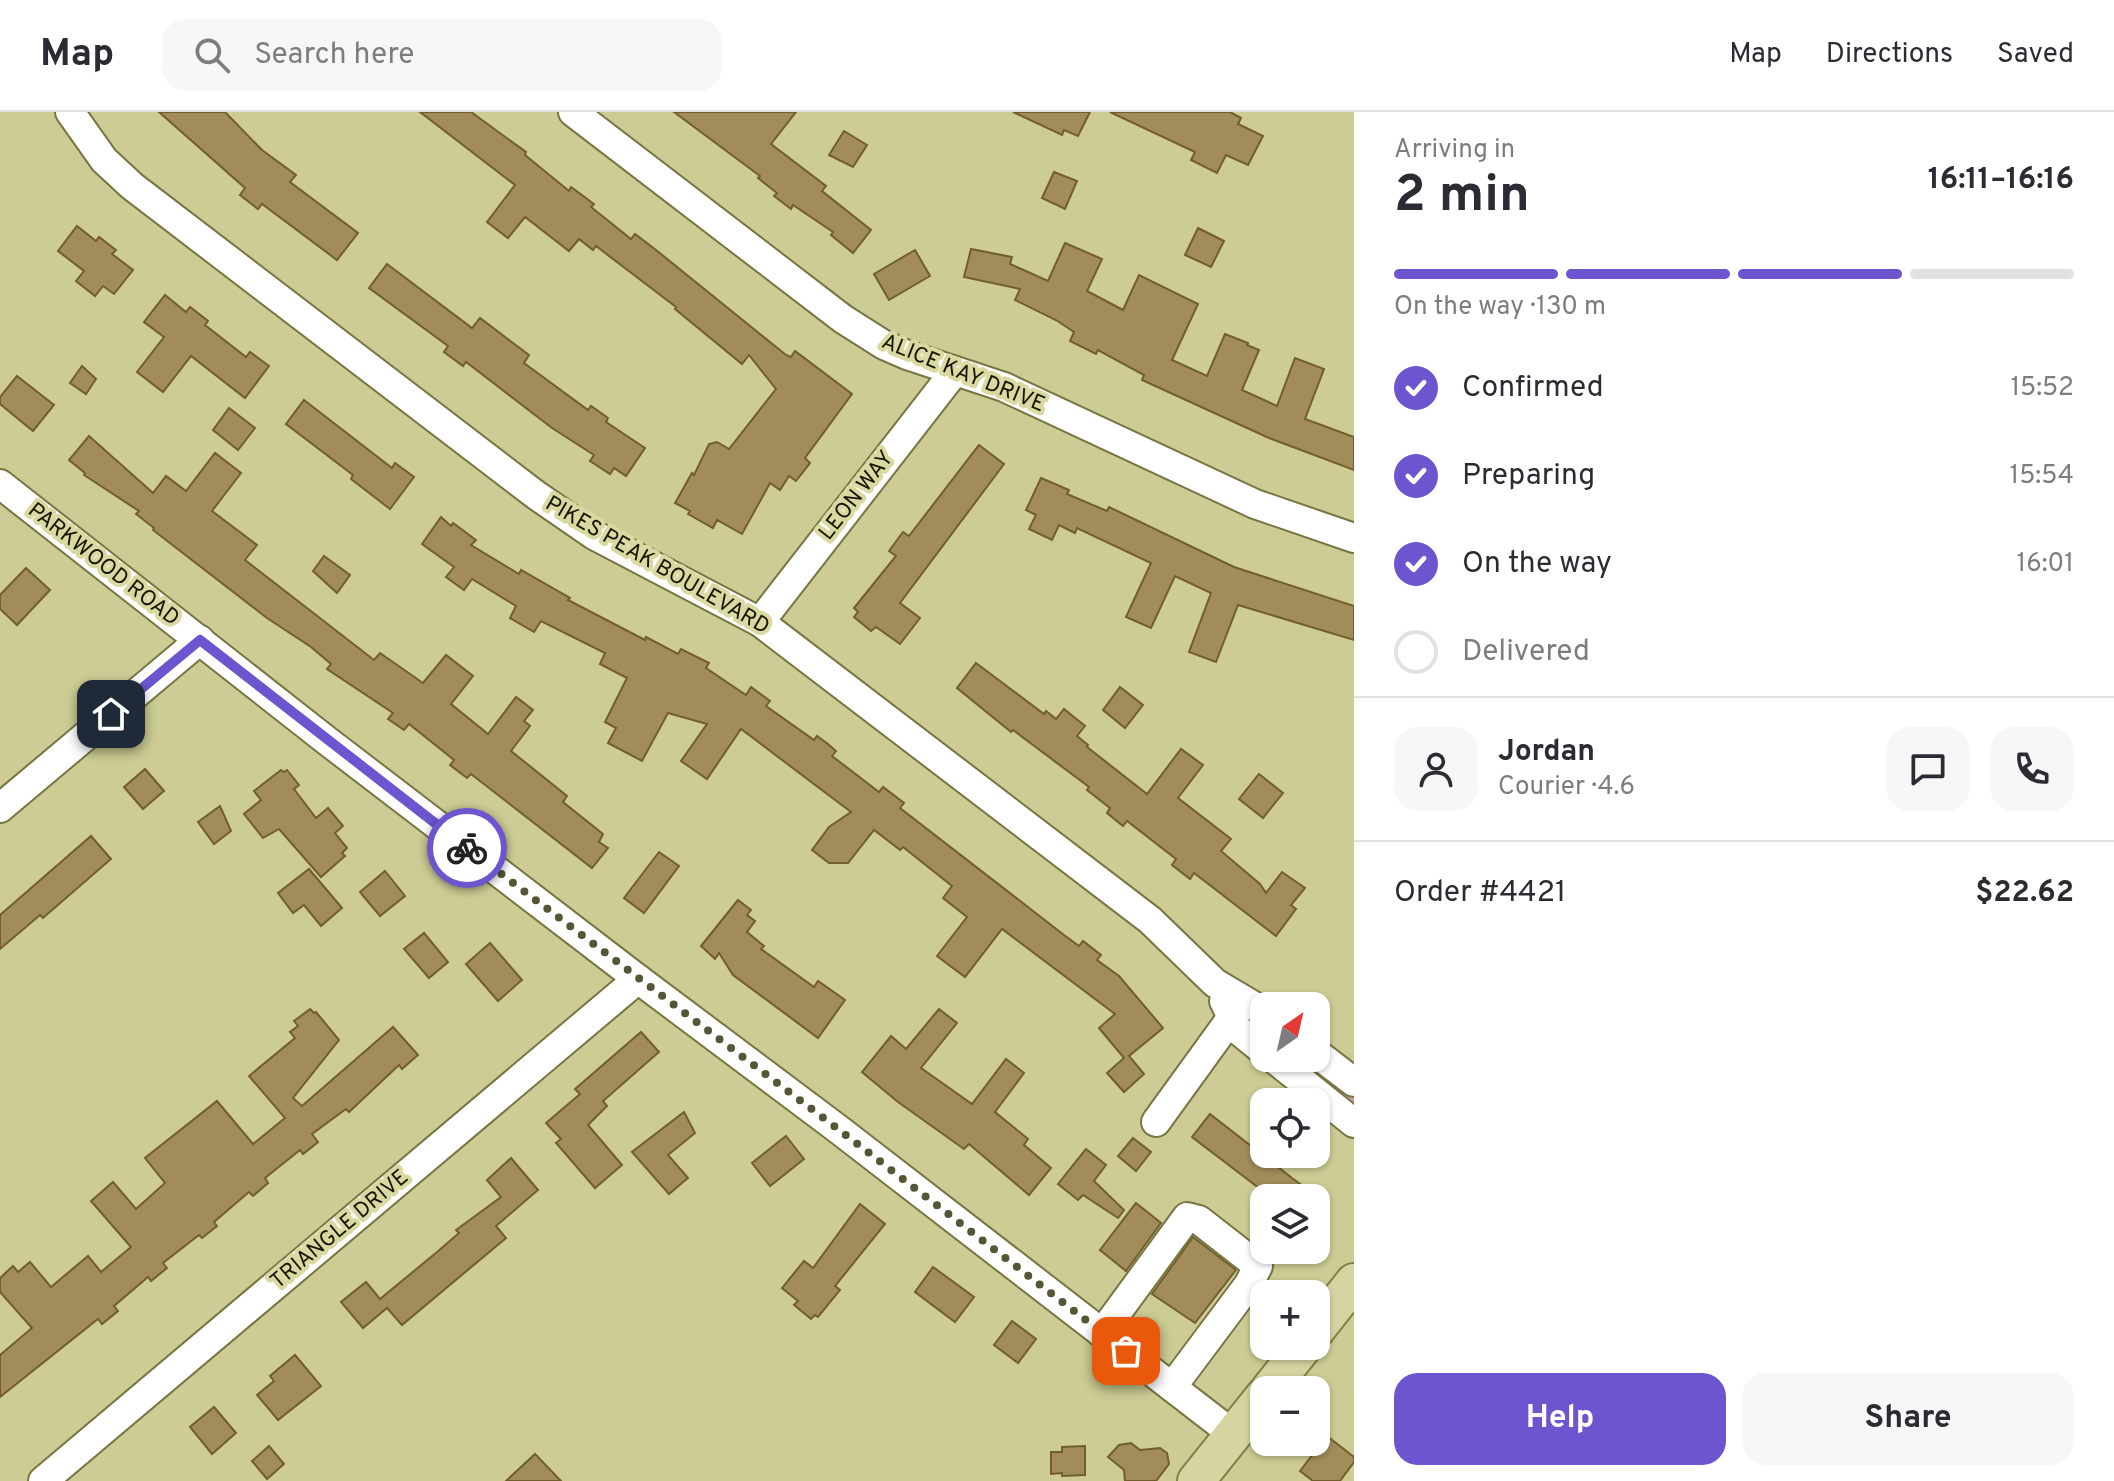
<!DOCTYPE html>
<meta charset="utf-8">
<style>
:root{--surface:#fff;--page:#f7f7f7;--text:#2b2b33;--muted:#7c7c81;--line:#e1e1e2;--accent:#6c55cf}
body{margin:0;font-family:Overpass,sans-serif;background:var(--page);color:var(--text);height:100vh;display:flex;flex-direction:column;font-size:30px;white-space:nowrap}
*{box-sizing:border-box;margin:0}
p{font-size:26px;color:var(--muted)}
.icon{flex:none;width:44px;height:44px;fill:none;stroke:currentColor;stroke-width:2;stroke-linecap:round;stroke-linejoin:round}
.map{position:relative;flex:1;overflow:hidden}
.drawer{display:flex;flex-direction:column;background:var(--surface);width:760px}
.drawer>*{flex:none}
.needle{width:52px;rotate:34deg}
.controls{position:absolute;left:1250px;top:880px;display:grid;gap:16px}
.controls a{display:grid;place-items:center;width:80px;height:80px;border-radius:16px;background:var(--surface);box-shadow:0 2px 6px #0004;font-size:40px}
.pin{position:absolute;display:grid;place-items:center;width:68px;height:68px;color:#fff;margin:-34px;border-radius:16px;box-shadow:0 4px 12px #0006}
.courier{position:absolute;display:grid;place-items:center;width:80px;height:80px;margin:-40px;border:6px solid #6c55cf;border-radius:50%;background:#fff;color:#222;box-shadow:0 2px 10px #0007}
.overview em{font-style:normal;font-weight:700}
.overview div{display:flex;flex-direction:column-reverse}
.overview{display:flex;align-items:center;justify-content:space-between;height:136px;padding:0 40px}
h1{font-size:52px;font-weight:700;line-height:60px}
.bar{display:grid;grid-template-columns:repeat(4,1fr);gap:12px 8px;align-content:center;height:96px;padding:0 40px}
.bar i{height:10px;border-radius:6px;background:var(--line)}
.bar .active{background:var(--accent)}
.bar p{grid-column:span 4}
.line{display:flex;align-items:center;gap:20px;padding:0 40px;border-top:2px solid var(--line)}
.line div{flex:1}
.round{display:grid;place-items:center;flex:none;width:84px;height:84px;border-radius:24px;background:var(--page)}
ol{padding:0 40px;list-style:none}
li{display:flex;align-items:center;gap:24px;height:88px}
li p{margin-inline-start:auto}
li .icon{padding:8px;border-radius:50%;background:var(--accent);color:#fff;stroke-width:4}
li:last-child{color:var(--muted)}
li i{width:44px;height:44px;border:4px solid var(--line);border-radius:50%}
.button{display:flex;gap:16px;margin-top:auto;padding:16px 40px}
.button a{flex:1;height:92px;border-radius:24px;background:var(--accent);color:#fff;font-size:32px;font-weight:700;line-height:92px;text-align:center}
.button a+a{background:var(--page);color:var(--text)}
header{display:flex;align-items:center;gap:48px;box-sizing:border-box;height:112px;padding:0 40px;background:var(--surface);border-bottom:2px solid var(--line)}
header strong{font-size:38px}
nav{display:flex;gap:44px;margin-inline-start:auto;font-size:28px}
.search{width:560px;height:72px;background:var(--page);display:flex;align-items:center;gap:20px;box-sizing:border-box;padding:0 28px;border-radius:24px;color:var(--muted);font-size:30px}
main{display:flex;flex:1;min-height:0}
.map>svg:first-child{display:block}
.green{fill:#cba0b6}
.building{fill:#a28d5a;stroke:#725e2c;stroke-width:2}
.lines{fill:none;stroke-linecap:round;stroke-linejoin:round}
.minor-casing{stroke:#777541;stroke-width:32}
.major-casing{stroke:#818042;stroke-width:40}
.minor{stroke:#fff;stroke-width:28}
.major{stroke:#d6d5a2;stroke-width:36}
.done{stroke:#565535;stroke-width:8;stroke-dasharray:0 14.4}
.route{stroke:#6c55cf;stroke-width:10}
.labels{text-anchor:middle;dominant-baseline:central;stroke-width:8;stroke-linejoin:round;paint-order:stroke}
.street-label{font-size:22px;fill:#161502;stroke:#d9d9a1}
</style>
<header>
<strong>Map</strong>
<div class="search"><svg class="icon" aria-label="search" viewBox="0 0 24 24"><circle cx="10" cy="10" r="6"/><path d="M15 15l6 6"/></svg>Search here</div>
<nav><a>Map</a><a>Directions</a><a>Saved</a></nav>
</header>
<main>
<div class="map">
<svg width="1354" height="1369" viewBox="0 0 1354 1369">
<rect width="100%" height="100%" fill="#cccc94"/>
<polygon class="green" points="1289,946 1304,946 1354,985 1354,996"/>
<g class="building">
<polygon points="159,0 225,0 262,38 296,63 290,70 358,121 337,148 262,92 258,97 240,83 245,76"/>
<polygon points="420,0 471,0 526,40 525,43 569,79 571,75 594,92 591,95 631,127 635,122 656,138 786,243 791,245 795,239 852,282 805,346 810,351 796,369 789,364 780,378 770,371 742,422 717,408 713,416 688,402 690,399 675,391 692,361 694,363 709,332 717,330 729,337 776,277 749,243 742,252 675,197 676,195 596,134 593,138 579,127 569,139 525,105 508,126 487,110 515,73"/>
<polygon points="674,0 796,0 771,32 826,74 822,79 871,118 853,141 831,123 833,120 793,93 791,97 774,84 777,81 758,66 760,64"/>
<polygon points="1013,0 1090,0 1078,24 1064,18 1062,23"/>
<polygon points="1110,0 1230,0 1241,6 1238,12 1263,24 1248,53 1226,43 1217,61 1191,48 1195,40"/>
<polygon points="844,19 867,33 853,55 829,43"/>
<polygon points="1054,60 1077,69 1065,97 1042,86"/>
<polygon points="77,114 96,129 99,125 116,138 112,142 133,158 114,182 103,174 95,184 76,169 84,159 58,139"/>
<polygon points="1198,116 1224,129 1211,155 1185,143"/>
<polygon points="1065,131 1102,147 1087,179 1123,198 1139,163 1198,192 1172,248 1207,264 1225,222 1248,231 1247,233 1259,238 1242,278 1277,294 1295,246 1324,257 1305,307 1354,325 1354,358 1269,326 1142,268 1144,263 1098,238 1096,242 1070,229 1074,220 1056,208 1015,188 1020,177 964,165 971,137 1012,145 1010,152 1048,169"/>
<polygon points="915,138 930,164 889,188 874,162"/>
<polygon points="387,152 472,216 480,206 529,243 524,251 588,298 591,294 608,306 606,310 645,336 626,364 614,356 610,362 590,349 594,343 552,316 466,250 463,254 444,240 448,234 369,176"/>
<polygon points="165,183 186,200 190,195 208,209 205,213 246,245 250,240 269,254 245,286 191,244 163,280 137,260 164,225 144,210"/>
<polygon points="82,254 96,267 86,282 70,271"/>
<polygon points="17,264 54,293 33,319 0,292 0,285"/>
<polygon points="304,288 392,356 395,351 414,365 390,397 351,367 353,363 286,312"/>
<polygon points="229,296 255,316 238,338 213,318"/>
<polygon points="89,324 153,381 166,364 186,379 215,341 241,361 212,399 257,433 245,448 374,548 380,541 423,571 446,543 473,564 451,592 488,622 516,585 533,598 524,609 530,614 511,639 567,684 563,690 603,722 599,730 608,736 592,756 471,662 467,666 450,653 454,648 409,612 404,618 388,607 393,601 327,557 331,552 311,535 267,506 153,418 154,416 136,402 139,399 84,363 85,361 69,348"/>
<polygon points="979,333 1004,352 900,491 920,506 900,532 876,515 871,519 854,505 858,500 854,496 896,444 889,439 903,420 909,424"/>
<polygon points="1041,366 1069,378 1067,382 1107,399 1109,395 1234,455 1354,494 1354,528 1238,493 1216,550 1189,540 1211,481 1175,464 1151,516 1126,505 1151,451 1077,416 1075,421 1059,413 1052,428 1029,417 1036,403 1026,398"/>
<polygon points="441,405 451,414 453,411 476,428 471,433 519,462 521,458 570,486 568,488 645,528 646,525 678,542 681,537 709,551 706,556 746,583 751,575 770,589 766,594 814,628 817,624 828,632 836,639 832,644 879,680 883,675 904,691 900,696 1064,823 1079,834 1083,829 1101,843 1097,848 1119,864 1163,916 1129,944 1144,962 1124,980 1107,961 1124,946 1099,916 1115,902 1002,817 965,865 937,844 967,805 943,786 952,774 903,735 900,738 874,718 848,751 829,751 812,738 829,715 851,700 741,617 707,667 681,649 707,612 668,601 642,649 608,631 616,616 605,610 627,566 600,552 605,541 541,509 534,520 510,506 516,494 472,467 464,478 446,465 454,455 422,432"/>
<polygon points="324,444 350,463 337,481 313,459"/>
<polygon points="26,456 50,478 17,513 0,497 0,483"/>
<polygon points="976,551 1044,602 1046,599 1056,607 1064,597 1085,614 1077,624 1088,633 1087,635 1147,682 1181,637 1203,653 1178,686 1231,727 1221,739 1260,772 1266,781 1282,760 1305,776 1291,793 1296,797 1276,824 1194,761 1190,767 1172,753 1176,747 1127,709 1123,714 1107,701 1110,696 1087,678 1089,675 1013,618 1011,620 957,576"/>
<polygon points="1120,575 1143,593 1125,616 1103,598"/>
<polygon points="145,657 164,679 143,697 124,675"/>
<polygon points="281,658 284,660 287,658 299,673 294,677 316,706 328,696 343,714 335,721 347,736 342,741 345,744 321,765 279,717 263,726 244,702 261,688 254,679"/>
<polygon points="1259,662 1283,681 1263,706 1239,687"/>
<polygon points="220,694 231,719 214,732 198,710"/>
<polygon points="91,724 111,747 43,806 40,803 0,837 0,803"/>
<polygon points="659,740 679,754 644,801 624,786"/>
<polygon points="309,757 342,796 321,814 304,793 293,801 278,781"/>
<polygon points="385,759 405,784 380,804 360,780"/>
<polygon points="738,788 751,798 747,803 755,809 747,820 764,834 761,837 814,875 818,869 845,888 818,926 733,863 719,841 715,847 701,834"/>
<polygon points="424,821 448,850 429,866 404,837"/>
<polygon points="490,831 522,868 498,889 466,852"/>
<polygon points="310,897 314,901 316,900 339,928 293,986 302,994 393,915 418,943 402,957 399,953 349,1000 346,997 312,1022 318,1030 303,1042 300,1038 265,1066 268,1071 253,1084 249,1080 214,1110 217,1114 202,1126 199,1123 163,1151 167,1156 151,1169 148,1165 114,1194 118,1199 102,1212 98,1207 0,1285 0,1243 32,1216 0,1180 0,1166 13,1154 18,1160 30,1150 51,1175 88,1144 101,1160 131,1135 91,1089 113,1070 136,1097 165,1071 145,1046 217,989 253,1032 285,1006 249,964 295,926 290,920 298,914 294,909"/>
<polygon points="939,897 957,911 921,956 972,992 1006,947 1024,961 995,1000 1028,1027 1024,1033 1051,1056 1029,1083 969,1032 964,1037 898,990 862,960 891,924 906,937"/>
<polygon points="641,920 659,940 603,989 607,994 588,1013 622,1053 595,1076 556,1031 561,1027 546,1011 580,982 575,977"/>
<polygon points="684,1000 695,1021 668,1043 688,1066 669,1082 632,1040"/>
<polygon points="1210,1002 1292,1066 1319,1086 1272,1086 1192,1025"/>
<polygon points="786,1024 804,1047 770,1074 752,1051"/>
<polygon points="1133,1026 1151,1040 1136,1059 1118,1044"/>
<polygon points="1086,1037 1106,1053 1094,1069 1124,1098 1118,1106 1083,1083 1078,1088 1058,1072"/>
<polygon points="511,1046 538,1078 496,1114 506,1126 402,1213 387,1196 363,1216 341,1190 366,1170 380,1187 437,1140 459,1121 456,1118 501,1085 487,1068"/>
<polygon points="1136,1091 1161,1111 1126,1159 1100,1138"/>
<polygon points="860,1092 885,1112 835,1174 840,1178 818,1205 815,1203 811,1207 794,1193 798,1189 782,1176 804,1149 813,1156"/>
<polygon points="1193,1125 1236,1158 1195,1211 1152,1182"/>
<polygon points="933,1155 974,1185 955,1210 915,1180"/>
<polygon points="1012,1209 1036,1227 1018,1251 994,1233"/>
<polygon points="295,1243 321,1274 278,1308 257,1283 274,1269 270,1264"/>
<polygon points="214,1295 236,1321 212,1342 190,1315"/>
<polygon points="1327,1324 1354,1345 1354,1350 1340,1369 1313,1369 1300,1359"/>
<polygon points="1131,1331 1140,1338 1160,1336 1167,1341 1169,1352 1156,1369 1125,1369 1124,1358 1108,1345 1119,1333"/>
<polygon points="269,1334 284,1352 267,1367 252,1349"/>
<polygon points="1085,1334 1085,1363 1062,1364 1062,1361 1051,1362 1051,1340 1062,1340 1062,1335"/>
<polygon points="535,1342 561,1369 506,1369"/>
</g>
<g class="lines">
<g class="minor-casing">
<g id="minor">
<polyline points="70,0 104,48 132,74 536,383 594,423 760,510 1150,808 1215,871 1264,900"/>
<polyline points="573,0 843,207 884,233 907,243 1004,275 1255,392 1354,426"/>
<polyline points="0,372 326,628 638,867 838,1017 1234,1323"/>
<polyline points="760,510 955,259"/>
<polyline points="0,696 200,528"/>
<polyline points="1224,889 1238,918 1264,939"/>
<polyline points="1316,941 1354,970"/>
<polyline points="1273,946 1354,1011"/>
<polyline points="1156,1010 1232,905"/>
<polyline points="1102,1221 1187,1105 1199,1108 1258,1154 1249,1172 1172,1275"/>
<polyline points="43,1369 638,867"/>
</g>
</g>
<g class="major-casing">
<g id="major">
<polyline points="1316,1218 1354,1170"/>
<polyline points="1269,1278 1304,1234"/>
<polyline points="1196,1369 1264,1284"/>
</g>
</g>
<use href="#minor" class="minor"/>
<use href="#major" class="major"/>
</g>
<g class="lines">
<polyline class="done" points="467,736 838,1017 1126,1239"/>
<polyline class="route" points="111,602 200,528 467,736"/>
</g>
<g class="labels">
<g class="street-label">
<text transform="translate(963 262) rotate(22)">ALICE KAY DRIVE</text>
<text transform="translate(857 384) rotate(-52)">LEON WAY</text>
<text transform="translate(103 453) rotate(38)">PARKWOOD ROAD</text>
<text transform="translate(657 454) rotate(30)">PIKES PEAK BOULEVARD</text>
<text transform="translate(340 1118) rotate(-40)">TRIANGLE DRIVE</text>
</g>
</g>
</svg>
<div class="controls">
<a><svg class="needle" viewBox="-14 -14 28 28"><path d="M0-13l5 13h-10z" fill="#e53935"/><path d="M0 13l5-13h-10z" fill="#7c7c81"/></svg></a>
<a><svg class="icon" aria-label="locate" viewBox="0 0 24 24"><circle cx="12" cy="12" r="6"/><path d="M12 2v4M12 18v4M2 12h4M18 12h4"/></svg></a>
<a><svg class="icon" aria-label="layers" viewBox="0 0 24 24"><path d="M12 4l9 5-9 5-9-5zM3 14l9 5 9-5"/></svg></a>
<a>+</a>
<a>−</a>
</div>
<div class="pin" style="left:1126px;top:1239px;background:#ea580c"><svg class="icon" aria-label="bag" viewBox="0 0 24 24"><path d="M5 8h14l-1 12H6zM9 8a3 3 0 0 1 6 0"/></svg></div>
<div class="pin" style="left:111px;top:602px;background:#1f2937"><svg class="icon" aria-label="home" viewBox="0 0 24 24"><path d="M3 11l9-7 9 7M6 9v11h12V9"/></svg></div>
<div class="courier" style="left:467px;top:736px"><svg class="icon" aria-label="bike" viewBox="0 0 24 24"><circle cx="6" cy="16" r="4"/><circle cx="18" cy="16" r="4"/><path d="M6 16l4-8h5l3 8M10 8l3 8H6M13 5h3"/></svg></div>
</div>
<section class="drawer">
<div class="overview"><div><h1>2 min</h1><p>Arriving in</p></div><em>16:11–16:16</em></div>
<div class="bar"><i class="active"></i><i class="active"></i><i class="active"></i><i></i><p>On the way · 130 m</p></div>
<ol>
<li><svg class="icon" aria-label="check" viewBox="0 0 24 24"><path d="M5 12l5 5 9-10"/></svg>Confirmed<p>15:52</p></li>
<li><svg class="icon" aria-label="check" viewBox="0 0 24 24"><path d="M5 12l5 5 9-10"/></svg>Preparing<p>15:54</p></li>
<li><svg class="icon" aria-label="check" viewBox="0 0 24 24"><path d="M5 12l5 5 9-10"/></svg>On the way<p>16:01</p></li>
<li><i></i>Delivered</li>
</ol>
<div class="line" style="height:144px"><a class="round"><svg class="icon" aria-label="person" viewBox="0 0 24 24"><circle cx="12" cy="8" r="4"/><path d="M4 21q1-7 8-7t8 7"/></svg></a><div><b>Jordan</b><p>Courier · 4.6</p></div><a class="round"><svg class="icon" aria-label="chat" viewBox="0 0 24 24"><path d="M4 5h16v11H9l-5 4z"/></svg></a><a class="round"><svg class="icon" aria-label="phone" viewBox="0 0 24 24"><path d="M5 4h4l2 5-3 2q2 4 5 5l2-3 5 2v4C11 20 4 13 5 4z"/></svg></a></div>
<div class="line" style="height:104px"><div>Order #4421</div><b>$22.62</b></div>
<div class="button"><a>Help</a><a>Share</a></div>
</section>
</main>
